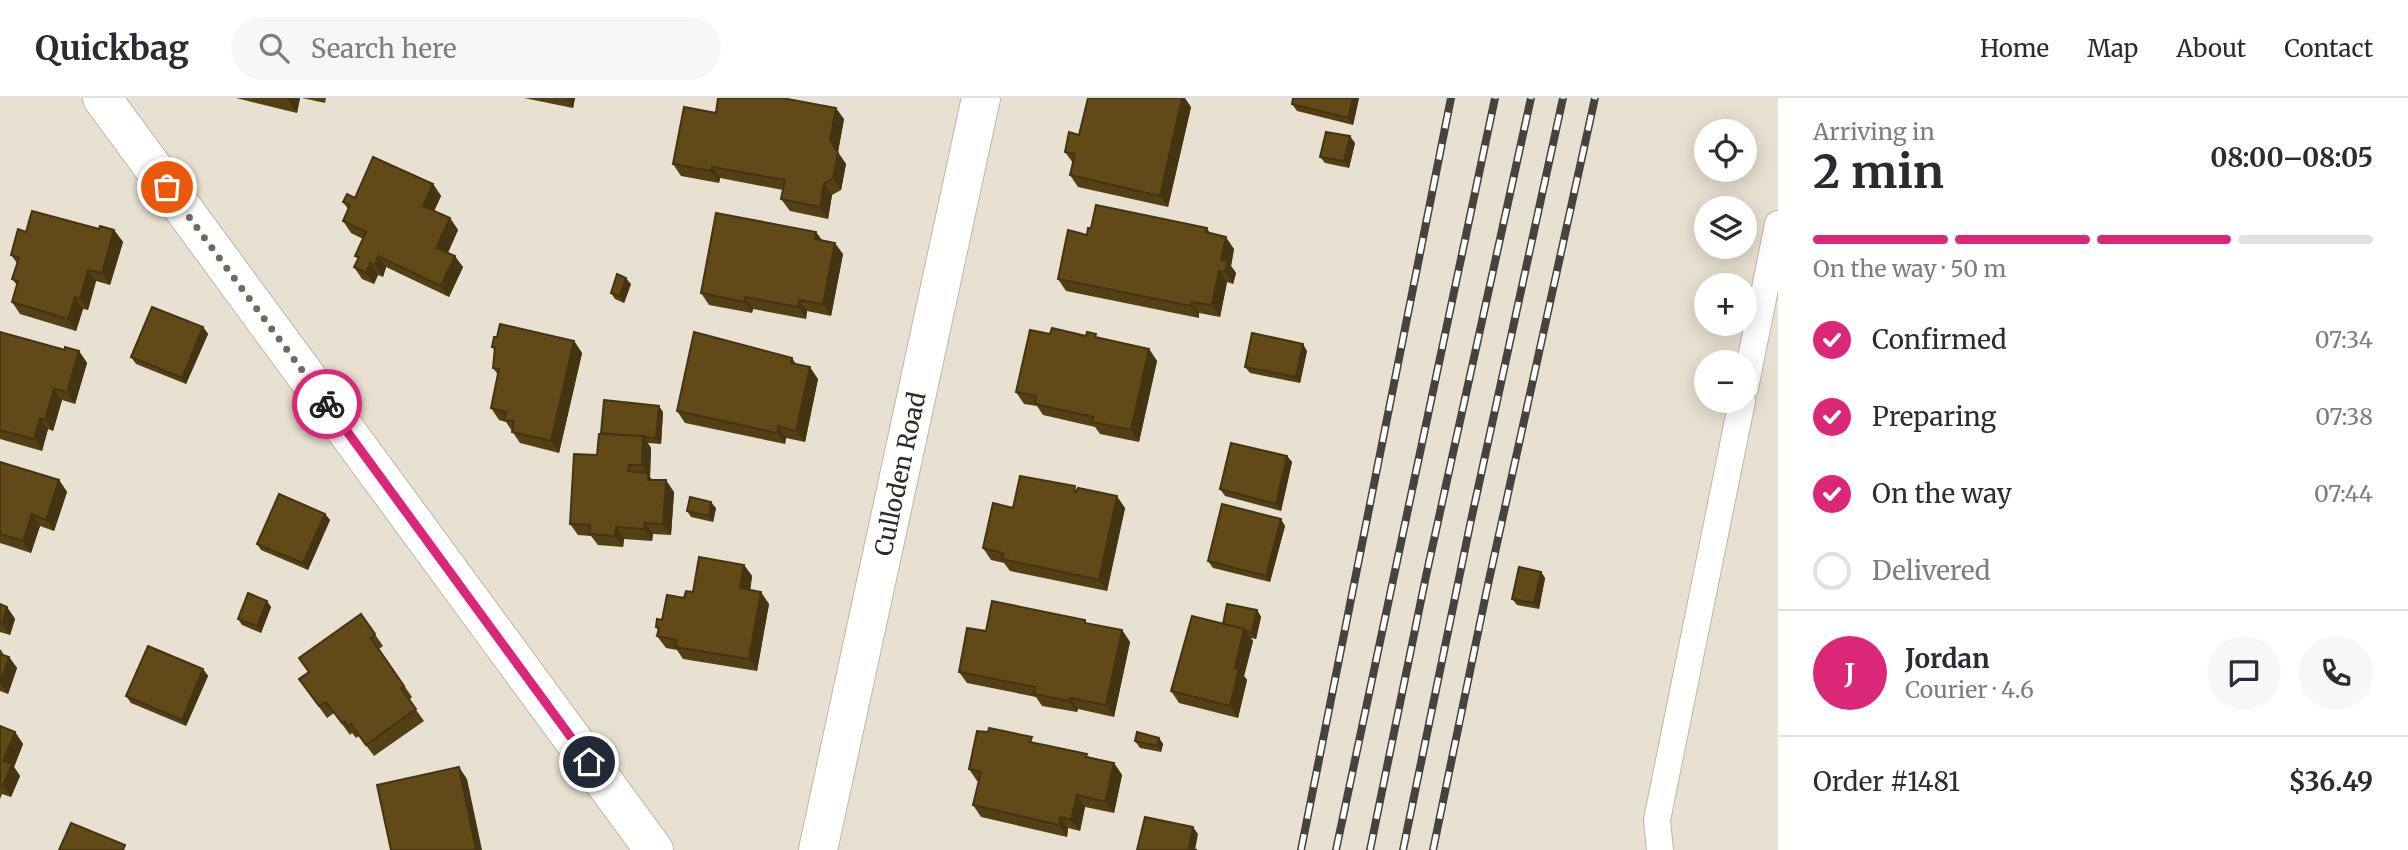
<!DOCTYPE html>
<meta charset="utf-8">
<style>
:root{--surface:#fff;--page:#f7f7f7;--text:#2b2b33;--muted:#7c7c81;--line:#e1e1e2;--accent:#db2777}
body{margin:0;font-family:Merriweather,serif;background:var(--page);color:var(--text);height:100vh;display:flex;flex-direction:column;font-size:26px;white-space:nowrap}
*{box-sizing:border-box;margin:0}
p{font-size:23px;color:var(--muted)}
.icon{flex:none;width:38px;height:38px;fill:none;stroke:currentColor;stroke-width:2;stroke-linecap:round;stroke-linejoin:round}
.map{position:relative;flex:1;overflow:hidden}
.panel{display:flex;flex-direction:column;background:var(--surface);width:630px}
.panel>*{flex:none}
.buttons{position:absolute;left:1694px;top:21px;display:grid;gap:14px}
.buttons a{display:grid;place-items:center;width:63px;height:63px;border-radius:50%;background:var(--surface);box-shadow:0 4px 18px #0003;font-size:35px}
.pin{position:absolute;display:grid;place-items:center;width:60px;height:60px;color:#fff;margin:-30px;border:4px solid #fff;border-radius:50%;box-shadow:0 2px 7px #0007}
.courier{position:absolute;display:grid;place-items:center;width:70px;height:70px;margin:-35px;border:5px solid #db2777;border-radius:50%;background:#fff;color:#222;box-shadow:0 2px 9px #0007}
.overview em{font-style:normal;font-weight:700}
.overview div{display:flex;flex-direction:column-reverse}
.overview{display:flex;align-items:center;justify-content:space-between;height:119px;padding:0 35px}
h1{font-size:46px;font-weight:700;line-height:52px}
.bar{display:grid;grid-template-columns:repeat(4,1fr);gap:10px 7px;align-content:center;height:84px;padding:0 35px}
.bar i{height:9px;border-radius:5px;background:var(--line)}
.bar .current{background:var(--accent)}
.bar p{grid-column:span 4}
.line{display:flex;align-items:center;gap:18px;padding:0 35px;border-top:2px solid var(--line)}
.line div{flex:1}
.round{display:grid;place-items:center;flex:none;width:74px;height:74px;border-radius:37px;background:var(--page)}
ol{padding:0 35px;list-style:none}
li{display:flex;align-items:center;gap:21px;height:77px}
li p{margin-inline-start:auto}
li .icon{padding:7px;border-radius:50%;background:var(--accent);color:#fff;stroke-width:4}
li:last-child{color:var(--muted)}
li i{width:38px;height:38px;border:4px solid var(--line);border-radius:50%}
header{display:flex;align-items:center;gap:42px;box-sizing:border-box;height:98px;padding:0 35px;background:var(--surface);border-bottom:2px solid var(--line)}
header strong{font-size:33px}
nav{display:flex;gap:38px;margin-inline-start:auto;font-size:24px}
.search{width:490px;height:63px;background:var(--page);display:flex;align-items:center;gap:18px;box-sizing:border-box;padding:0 24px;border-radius:38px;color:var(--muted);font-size:26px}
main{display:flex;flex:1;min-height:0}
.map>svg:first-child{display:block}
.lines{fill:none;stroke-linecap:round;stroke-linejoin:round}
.service-casing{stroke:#beb6a7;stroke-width:28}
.minor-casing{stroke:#beb6a7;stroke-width:40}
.service{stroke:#fff;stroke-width:26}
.minor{stroke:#fff;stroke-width:38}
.rail-casing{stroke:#46433b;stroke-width:8}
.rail{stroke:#fff;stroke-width:5;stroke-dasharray:16;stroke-linecap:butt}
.wall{fill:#544015}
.shaded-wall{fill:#453411}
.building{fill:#624a18;stroke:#453411;stroke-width:2}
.done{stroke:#6f6a61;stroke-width:7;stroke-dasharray:0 12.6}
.route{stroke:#db2777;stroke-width:9}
.labels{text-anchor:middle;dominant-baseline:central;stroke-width:7;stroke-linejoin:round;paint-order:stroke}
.street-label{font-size:24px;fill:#2e2b25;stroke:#fff}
</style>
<header>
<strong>Quickbag</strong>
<div class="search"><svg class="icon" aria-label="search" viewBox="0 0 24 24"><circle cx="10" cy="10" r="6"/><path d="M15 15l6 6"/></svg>Search here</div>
<nav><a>Home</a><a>Map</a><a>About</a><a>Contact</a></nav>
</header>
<main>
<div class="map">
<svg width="1778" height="752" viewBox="0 0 1778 752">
<rect width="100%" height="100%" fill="#e8e0d0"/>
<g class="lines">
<g class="service-casing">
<g id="service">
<polyline points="1745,290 1778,126"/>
<polyline points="1660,752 1657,722 1742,303"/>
</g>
</g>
<g class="minor-casing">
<g id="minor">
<polyline points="102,0 654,752"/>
<polyline points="818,752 981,0"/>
</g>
</g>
<use href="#service" class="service"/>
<use href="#minor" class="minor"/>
<g class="rail-casing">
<g id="rail">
<polyline points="1301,752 1451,0"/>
<polyline points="1336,752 1495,0"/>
<polyline points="1370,752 1426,478 1531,0"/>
<polyline points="1403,752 1470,427 1563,0"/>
<polyline points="1433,752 1487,491 1595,0"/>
</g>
</g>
<use href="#rail" class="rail"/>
</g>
<g class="wall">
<polygon points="236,0 300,0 297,15"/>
<polygon points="302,0 326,0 325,5"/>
<polygon points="524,0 575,0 573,10"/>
<polygon points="1293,0 1359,0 1353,27 1297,13 1292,6"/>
<polygon points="1191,9 1168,109 1078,89 1070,77 1073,65 1065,54"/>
<polygon points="716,15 844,21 838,54 846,66 841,92 832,97 828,121 790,113 781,101 783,92 720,80 719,85 681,78 673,66"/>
<polygon points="1355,45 1349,70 1325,65 1320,59"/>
<polygon points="433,86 441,98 434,113 450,120 458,132 448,155 463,169 449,199 386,169 383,179 378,177 374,186 362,181 354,169 358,161 355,158 363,141 351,135 343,123 348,111 343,104 355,100"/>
<polygon points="1207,130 1210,135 1234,151 1231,168 1236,175 1233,186 1227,184 1220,219 1199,215 1199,220 1066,193 1058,181 1087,137"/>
<polygon points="99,131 114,132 123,144 110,187 96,183 88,212 83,211 76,233 20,216 12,204 17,187 12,181 17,165 11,157 26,134"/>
<polygon points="816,134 822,142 843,156 831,218 807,213 806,221 753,211 752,215 709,207 701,195"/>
<polygon points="631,186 624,205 615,201 611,195"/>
<polygon points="203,229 208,236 186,286 136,266 131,259"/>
<polygon points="0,234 65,252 79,253 87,265 75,306 62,302 53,333 48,331 42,353 0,341"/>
<polygon points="1050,236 1098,240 1149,251 1157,263 1139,344 1100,336 1095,329 1043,317 1037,308 1024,306 1016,294"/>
<polygon points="574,243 582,255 559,355 520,345 506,324 499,322 491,310 498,277 493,270 495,253 492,249"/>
<polygon points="1307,253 1300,285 1250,275 1245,269"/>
<polygon points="792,260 797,267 818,281 805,344 786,340 785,346 685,325 677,313"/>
<polygon points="663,314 661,346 648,345 651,350 650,379 652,382 674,394 671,437 653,436 652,443 624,441 623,449 598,447 591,438 578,437 570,426 597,357 602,336"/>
<polygon points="1287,358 1292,364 1281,413 1225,398 1220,391"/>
<polygon points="0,364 59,382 67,394 54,433 40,428 31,455 0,445"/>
<polygon points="1077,391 1125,410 1107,493 1010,473 1004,465 991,462 983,450 1013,410"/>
<polygon points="716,410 713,424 691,419 687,413"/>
<polygon points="325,416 330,422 308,472 261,452 257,446"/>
<polygon points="1285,428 1270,484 1213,470 1208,463"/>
<polygon points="744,467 752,478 750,492 769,506 757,573 683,561 677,552 666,550 657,538 658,532 656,529 684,500 693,494"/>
<polygon points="1541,474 1545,480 1539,511 1517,507 1512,501"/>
<polygon points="267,503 271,509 261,535 242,527 238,521"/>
<polygon points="0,506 7,509 15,521 10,537 0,534"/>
<polygon points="1257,512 1261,519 1256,541 1250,540 1253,543 1244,578 1247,582 1238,620 1179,605 1171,593 1223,526"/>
<polygon points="361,516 383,548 379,551 412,599 409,602 424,623 374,658 359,638 356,640 352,635 350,637 334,615 327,620 299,581 309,574"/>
<polygon points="1087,525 1122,532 1130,544 1114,619 1078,611 1077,614 1042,608 1036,599 967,585 959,574 986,533"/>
<polygon points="0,551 3,555 2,557 9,559 17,570 8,596 0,593"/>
<polygon points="203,571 208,578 186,628 131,605 126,598"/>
<polygon points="0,628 15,634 23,646 14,669 20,678 11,699 2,696 0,701"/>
<polygon points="1159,640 1163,646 1161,654 1140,650 1135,643"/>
<polygon points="1036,645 1114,665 1122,677 1114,715 1085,709 1080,733 1068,730 1067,739 981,719 973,707 979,683 977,683 969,671"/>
</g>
<g class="shaded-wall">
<polygon points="287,0 300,0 297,15"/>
<polygon points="566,0 575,0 573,10"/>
<polygon points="1182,0 1185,0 1191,9 1168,109 1160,98"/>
<polygon points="1353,0 1359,0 1353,27 1348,20"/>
<polygon points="836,10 844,21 838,54 830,42"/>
<polygon points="1350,38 1355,45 1349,70 1344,63"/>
<polygon points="838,55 846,66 841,92 833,80"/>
<polygon points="712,69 720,80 719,85 711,73"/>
<polygon points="433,86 441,98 431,120 423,108"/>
<polygon points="824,86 832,97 828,121 820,109"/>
<polygon points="450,120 458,132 444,162 436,150"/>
<polygon points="114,132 123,144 110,187 102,175"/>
<polygon points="816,134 824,146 815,141"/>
<polygon points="1226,139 1234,151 1231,168 1236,175 1233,186 1225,174 1221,162"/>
<polygon points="835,145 843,156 831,218 823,206"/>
<polygon points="378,158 386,169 383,179 375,167"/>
<polygon points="455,158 463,169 449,199 441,188"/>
<polygon points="370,165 378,177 374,186 366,175"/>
<polygon points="88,172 96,183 88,212 80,201"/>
<polygon points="1219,173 1227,184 1220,219 1212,207"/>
<polygon points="626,180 631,186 624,205 620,198"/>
<polygon points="75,199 83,211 76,233 68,221"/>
<polygon points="745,199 753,211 752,215 744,204"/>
<polygon points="799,202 807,213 806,221 798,209"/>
<polygon points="1191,204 1199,215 1199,220 1191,208"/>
<polygon points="203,229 208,236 186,286 182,280"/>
<polygon points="574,243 582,255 559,355 551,343"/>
<polygon points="1303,246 1307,253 1300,285 1296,279"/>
<polygon points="1149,251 1157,263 1139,344 1131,332"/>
<polygon points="79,253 87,265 75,306 67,294"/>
<polygon points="810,269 818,281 805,344 796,333"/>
<polygon points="54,291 62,302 53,333 45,322"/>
<polygon points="659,308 663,314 661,346 656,340"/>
<polygon points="40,320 48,331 42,353 34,341"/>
<polygon points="778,328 786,340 785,346 777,335"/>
<polygon points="643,338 651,350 650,379 656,387 648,382 648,376 642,367"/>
<polygon points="1287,358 1292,364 1281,413 1276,406"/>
<polygon points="59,382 67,394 54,433 46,422"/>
<polygon points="666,382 674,394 671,437 663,426"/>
<polygon points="1117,398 1125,410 1107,493 1099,482"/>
<polygon points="711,404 716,410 713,424 709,418"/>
<polygon points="32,416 40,428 31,455 23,443"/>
<polygon points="325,416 330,422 308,472 303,465"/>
<polygon points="1281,421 1285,428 1270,484 1266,478"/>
<polygon points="645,425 653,436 652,443 644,431"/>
<polygon points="616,429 624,441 623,449 615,438"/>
<polygon points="744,467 752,478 749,502 740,490"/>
<polygon points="1541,474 1545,480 1539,511 1534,505"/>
<polygon points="761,494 769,506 757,573 749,561"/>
<polygon points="267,503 271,509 261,535 257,528"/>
<polygon points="7,509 15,521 10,537 2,526"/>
<polygon points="1257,512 1261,519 1256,541 1252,535"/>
<polygon points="1244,531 1253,543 1244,578 1247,582 1238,620 1230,608 1235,570"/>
<polygon points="1122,532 1130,544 1114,619 1106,607"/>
<polygon points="9,559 17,570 8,596 0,584"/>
<polygon points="203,571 208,578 186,628 182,622"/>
<polygon points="1070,600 1078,611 1077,614 1069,603"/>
<polygon points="15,634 23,646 14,669 20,678 11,699 3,688 3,663"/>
<polygon points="1159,640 1163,646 1161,654 1157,648"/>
<polygon points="1114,665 1122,677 1114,715 1105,704"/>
<polygon points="459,669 467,681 482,752 476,752"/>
<polygon points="1077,697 1085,709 1080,733 1071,722"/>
<polygon points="1060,719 1068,730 1067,739 1059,727"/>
<polygon points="1193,729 1198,736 1195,752 1189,750"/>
</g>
<g class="building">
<polygon points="718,0 782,0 836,10 830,42 838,55 833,80 824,86 820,109 781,101 785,82 712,69 711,73 673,66 684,9 716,15"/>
<polygon points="1088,0 1182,0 1160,98 1070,77 1075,56 1065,54 1069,34 1079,37"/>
<polygon points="1293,0 1353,0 1348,20 1292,6"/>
<polygon points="1326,34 1350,38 1344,63 1320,59"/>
<polygon points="373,59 433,86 423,108 450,120 436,150 455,158 441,188 378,158 375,167 370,165 366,175 354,169 359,159 355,158 366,134 343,123 350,107 343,104 347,96 355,100"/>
<polygon points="1096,107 1207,130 1206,134 1226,139 1221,162 1227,163 1225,174 1219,173 1212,207 1191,204 1191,208 1058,181 1068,132 1087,137 1088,130 1091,130"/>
<polygon points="32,113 99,131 100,128 114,132 102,175 88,172 80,201 75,199 68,221 12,204 18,183 12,181 19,160 11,157 18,131 26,134"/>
<polygon points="716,115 816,134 815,141 835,145 823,206 799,202 798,209 745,199 744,204 701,195"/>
<polygon points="617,176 626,180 620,198 611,195"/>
<polygon points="152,209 203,229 182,280 131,259"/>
<polygon points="500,226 574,243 551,343 512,334 514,323 504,322 506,314 491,310 499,271 493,270 495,249 492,249 494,239 497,239"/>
<polygon points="1052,230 1086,238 1087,234 1096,236 1095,239 1149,251 1131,332 1092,324 1093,319 1035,306 1036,298 1016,294 1030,232 1050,236"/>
<polygon points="0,234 65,252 65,249 79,253 67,294 54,291 45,322 40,320 34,341 0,332"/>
<polygon points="694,234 792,260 791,265 810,269 796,333 778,328 777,335 677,313"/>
<polygon points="1252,235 1303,246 1296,279 1245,269"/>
<polygon points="604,302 659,308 656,340 601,335"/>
<polygon points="599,336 643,338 642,367 629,367 628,373 648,375 648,382 666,382 663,426 645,425 644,431 616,429 615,438 589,436 590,427 570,426 574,356 597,357"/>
<polygon points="1231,345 1287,358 1276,406 1220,391"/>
<polygon points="0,364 59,382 46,422 32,416 23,443 0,436"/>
<polygon points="1020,378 1075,388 1074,394 1076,394 1078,390 1117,398 1099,482 1002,461 1003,455 983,450 993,405 1013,410"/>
<polygon points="279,396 325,416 303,465 257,446"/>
<polygon points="690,399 711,404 709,418 687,413"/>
<polygon points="1222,406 1281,421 1266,478 1208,463"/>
<polygon points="699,459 744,467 740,490 761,494 749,561 675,549 677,542 657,538 659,530 656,529 657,521 662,522 667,497 684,500 686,493 693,494"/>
<polygon points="1519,469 1541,474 1534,505 1512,501"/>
<polygon points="248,495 267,503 257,528 238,521"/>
<polygon points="992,503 1085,522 1085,525 1122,532 1106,607 1070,600 1069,603 1034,596 1035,589 959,574 967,530 986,533"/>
<polygon points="0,506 7,509 2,526 0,525"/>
<polygon points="1227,506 1257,512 1252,535 1246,533 1244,531 1223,526"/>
<polygon points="361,516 375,536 371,540 404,588 401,590 416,611 366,647 351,626 348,629 344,623 342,625 326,604 319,608 299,581 309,574 299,560"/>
<polygon points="1192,518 1244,531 1235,570 1239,571 1230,608 1171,593"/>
<polygon points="148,548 203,571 182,622 126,598"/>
<polygon points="0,556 9,559 0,584"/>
<polygon points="0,628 15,634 3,663 12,666 3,688 0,687"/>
<polygon points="989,630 1032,639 1030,644 1087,656 1086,659 1114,665 1105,704 1077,697 1071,722 1060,719 1059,727 973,707 981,674 969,671 977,633 988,634"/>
<polygon points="1137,634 1159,640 1157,648 1135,643"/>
<polygon points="459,669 476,752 391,752 377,687"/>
<polygon points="1145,719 1193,729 1189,750 1197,752 1137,752"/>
<polygon points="71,725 125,747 123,752 59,752"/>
</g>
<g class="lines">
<polyline class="done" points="167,89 327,306"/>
<polyline class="route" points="327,306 589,664"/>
</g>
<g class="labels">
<g class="street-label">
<text transform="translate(900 376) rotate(-78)">Culloden Road</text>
</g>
</g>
</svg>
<div class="buttons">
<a><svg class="icon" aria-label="locate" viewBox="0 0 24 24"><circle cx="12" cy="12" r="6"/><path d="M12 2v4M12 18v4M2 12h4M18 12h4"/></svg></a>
<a><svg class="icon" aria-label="layers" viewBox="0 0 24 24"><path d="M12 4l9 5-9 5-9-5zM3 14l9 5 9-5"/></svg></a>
<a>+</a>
<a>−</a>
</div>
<div class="pin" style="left:167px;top:89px;background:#ea580c"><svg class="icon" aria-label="bag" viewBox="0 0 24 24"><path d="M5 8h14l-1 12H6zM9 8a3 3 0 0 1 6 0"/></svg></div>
<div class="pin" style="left:589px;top:664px;background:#1f2937"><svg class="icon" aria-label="home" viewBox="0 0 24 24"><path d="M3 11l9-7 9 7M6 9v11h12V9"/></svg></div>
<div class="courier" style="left:327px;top:306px"><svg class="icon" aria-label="bike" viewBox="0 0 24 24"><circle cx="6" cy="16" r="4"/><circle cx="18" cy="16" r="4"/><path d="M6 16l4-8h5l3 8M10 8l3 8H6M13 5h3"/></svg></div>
</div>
<section class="panel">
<div class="overview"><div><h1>2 min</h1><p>Arriving in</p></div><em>08:00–08:05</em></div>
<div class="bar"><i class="current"></i><i class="current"></i><i class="current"></i><i></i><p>On the way · 50 m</p></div>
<ol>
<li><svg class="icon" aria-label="check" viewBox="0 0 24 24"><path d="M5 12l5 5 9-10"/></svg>Confirmed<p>07:34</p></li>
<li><svg class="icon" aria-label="check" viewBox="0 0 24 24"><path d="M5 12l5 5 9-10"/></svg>Preparing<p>07:38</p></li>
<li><svg class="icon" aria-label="check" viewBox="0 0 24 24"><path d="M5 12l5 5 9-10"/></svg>On the way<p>07:44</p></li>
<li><i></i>Delivered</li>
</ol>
<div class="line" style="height:126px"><b class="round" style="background:var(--accent);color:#fff">J</b><div><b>Jordan</b><p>Courier · 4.6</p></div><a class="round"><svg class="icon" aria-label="chat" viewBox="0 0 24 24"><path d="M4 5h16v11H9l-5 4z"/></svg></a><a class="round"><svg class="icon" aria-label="phone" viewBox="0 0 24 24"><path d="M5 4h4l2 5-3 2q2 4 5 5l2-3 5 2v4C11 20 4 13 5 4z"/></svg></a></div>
<div class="line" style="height:91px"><div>Order #1481</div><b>$36.49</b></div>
</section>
</main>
